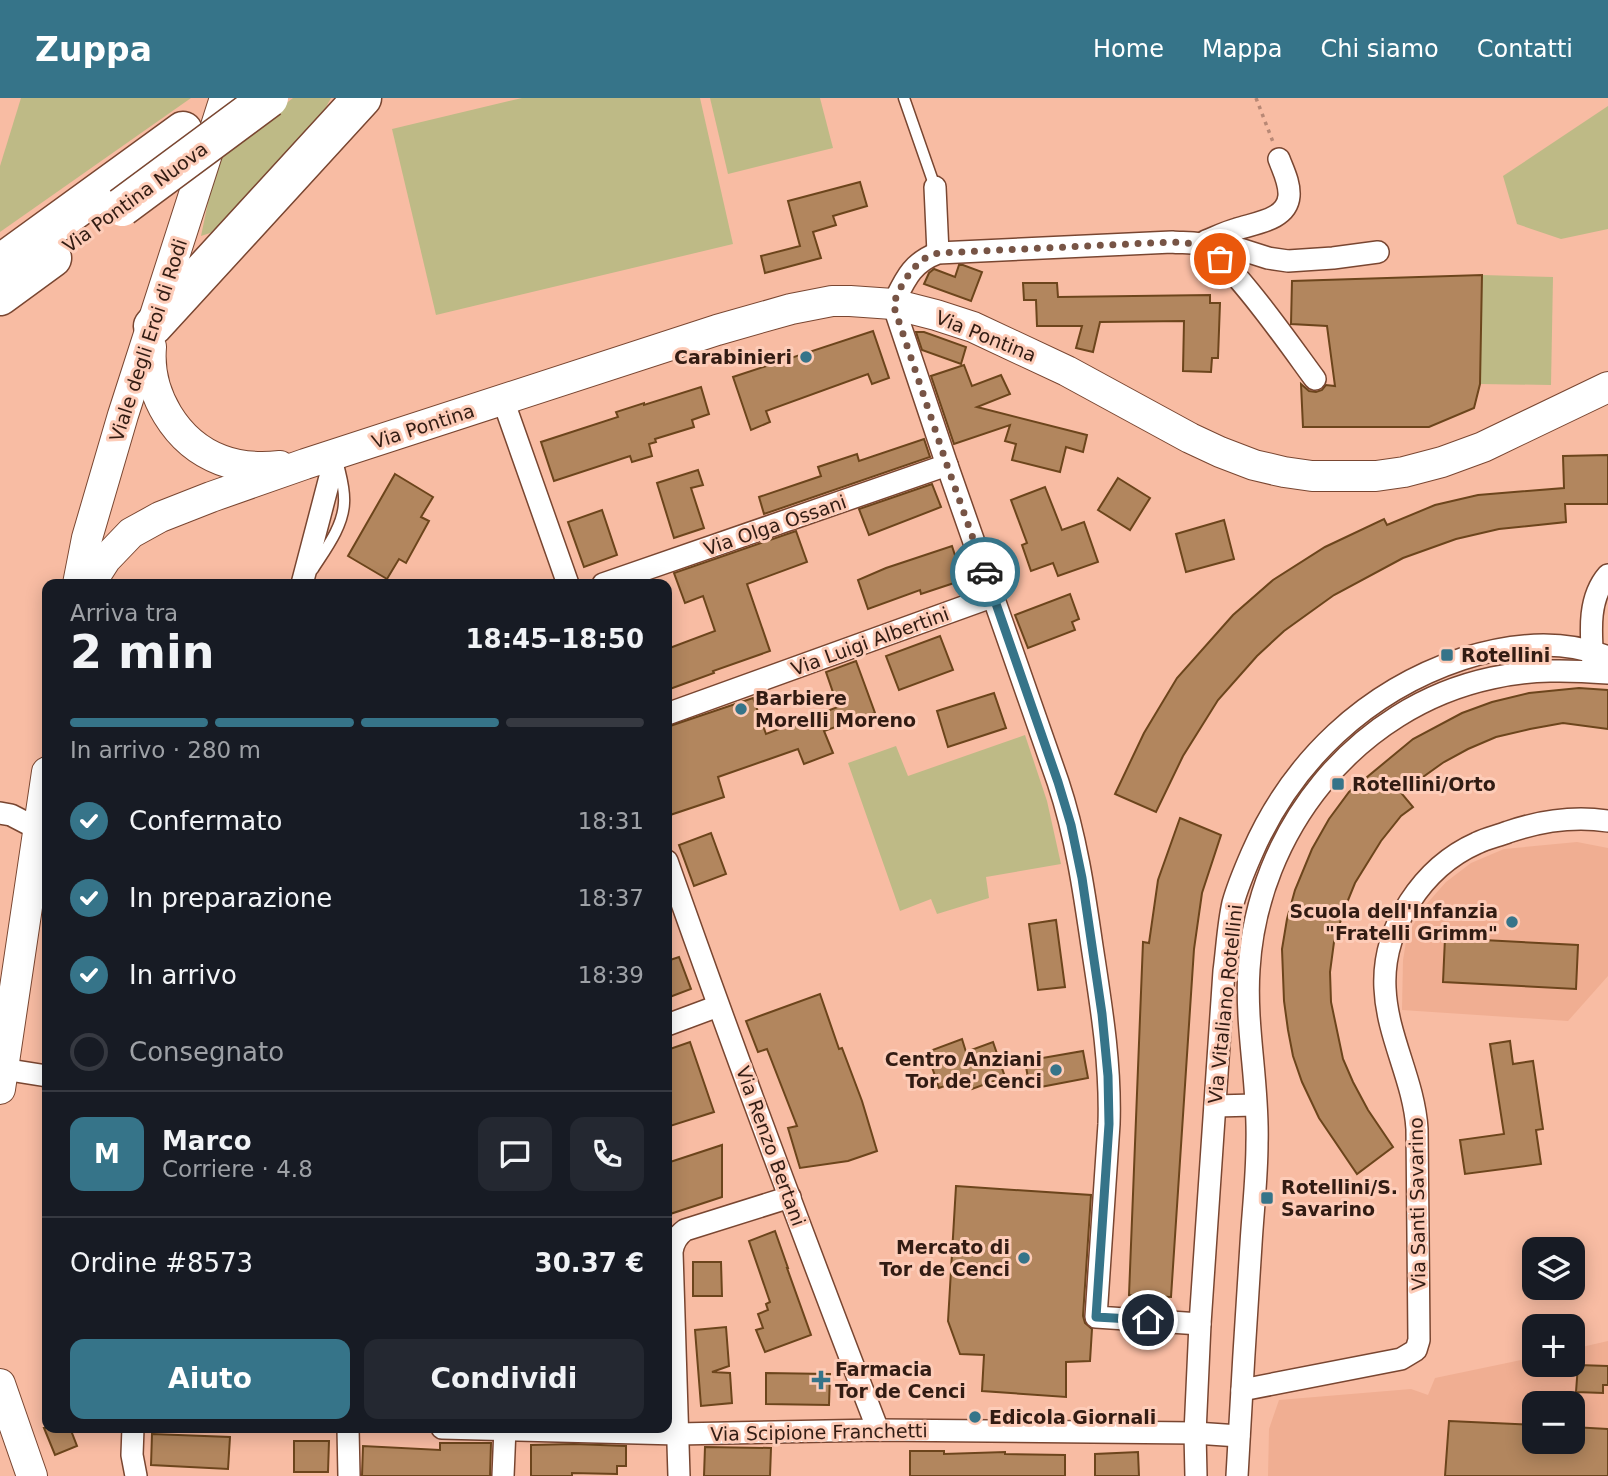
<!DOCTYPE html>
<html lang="it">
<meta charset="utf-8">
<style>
:root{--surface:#171b24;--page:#242831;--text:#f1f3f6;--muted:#9ea1a6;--line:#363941;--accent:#367489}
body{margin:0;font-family:"DejaVu Sans",sans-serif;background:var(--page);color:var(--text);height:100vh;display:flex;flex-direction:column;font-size:26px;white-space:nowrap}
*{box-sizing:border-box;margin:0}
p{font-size:23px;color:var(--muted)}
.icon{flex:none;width:38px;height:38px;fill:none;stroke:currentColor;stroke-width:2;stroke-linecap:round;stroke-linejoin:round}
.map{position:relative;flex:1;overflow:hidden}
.details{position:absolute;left:42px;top:481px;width:630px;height:854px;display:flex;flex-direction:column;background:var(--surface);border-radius:14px;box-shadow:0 4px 18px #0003}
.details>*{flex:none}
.buttons{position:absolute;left:1522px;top:1139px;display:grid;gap:14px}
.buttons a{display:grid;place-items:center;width:63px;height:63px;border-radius:14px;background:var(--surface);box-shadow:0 4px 18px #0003;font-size:35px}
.pin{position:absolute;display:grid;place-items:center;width:60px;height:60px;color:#fff;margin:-30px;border:4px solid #fff;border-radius:50%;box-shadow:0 2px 7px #0007}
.courier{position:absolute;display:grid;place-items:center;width:70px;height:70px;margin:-35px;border:5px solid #367489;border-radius:50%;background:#fff;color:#222;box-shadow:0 2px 9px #0007}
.summary em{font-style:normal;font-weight:800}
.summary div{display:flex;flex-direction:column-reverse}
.summary{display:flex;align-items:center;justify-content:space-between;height:119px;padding:0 28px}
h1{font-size:46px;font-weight:800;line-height:52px}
.bar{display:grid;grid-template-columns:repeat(4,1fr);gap:10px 7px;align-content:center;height:84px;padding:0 28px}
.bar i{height:9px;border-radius:5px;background:var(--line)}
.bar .selected{background:var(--accent)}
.bar p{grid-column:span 4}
.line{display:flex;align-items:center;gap:18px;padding:0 28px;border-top:2px solid var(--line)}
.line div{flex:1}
.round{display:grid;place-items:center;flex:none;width:74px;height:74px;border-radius:14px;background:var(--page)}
ol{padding:0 28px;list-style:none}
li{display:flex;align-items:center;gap:21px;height:77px}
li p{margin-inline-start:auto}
li .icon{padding:7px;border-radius:50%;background:var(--accent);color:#fff;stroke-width:4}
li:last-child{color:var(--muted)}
li i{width:38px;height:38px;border:4px solid var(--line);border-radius:50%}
.primary-button{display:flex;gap:14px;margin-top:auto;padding:14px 28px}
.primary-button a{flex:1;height:80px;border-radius:14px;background:var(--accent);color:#fff;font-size:28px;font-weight:800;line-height:80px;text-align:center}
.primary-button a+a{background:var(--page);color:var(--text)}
header{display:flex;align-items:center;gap:42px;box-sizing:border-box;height:98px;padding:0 35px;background:var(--accent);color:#fff}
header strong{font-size:33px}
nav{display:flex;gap:38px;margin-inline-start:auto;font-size:24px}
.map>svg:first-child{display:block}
.built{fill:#f0ae92;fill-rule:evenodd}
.green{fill:#beba86}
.building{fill:#b2865e;stroke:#6c451c;stroke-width:2}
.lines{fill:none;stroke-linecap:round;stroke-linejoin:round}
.lane-casing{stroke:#794631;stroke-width:13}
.street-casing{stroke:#794631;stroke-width:24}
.secondary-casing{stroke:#794631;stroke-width:32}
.highway-casing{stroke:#794631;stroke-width:41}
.path{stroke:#b88875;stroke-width:3.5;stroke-dasharray:3.5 5;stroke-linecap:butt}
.lane{stroke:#fff;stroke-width:10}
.street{stroke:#fff;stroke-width:21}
.secondary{stroke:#fff;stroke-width:30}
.highway{stroke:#fff;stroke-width:38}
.highway-bridge-casing{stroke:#794631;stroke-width:41;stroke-linecap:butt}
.highway-bridge{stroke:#fff;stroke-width:38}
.done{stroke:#775445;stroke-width:7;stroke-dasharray:0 12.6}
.route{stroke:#367489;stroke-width:9}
.poi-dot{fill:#367489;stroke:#fdccb8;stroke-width:2.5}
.labels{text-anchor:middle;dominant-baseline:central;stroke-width:6;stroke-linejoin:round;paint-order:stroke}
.street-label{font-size:19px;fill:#321c13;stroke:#fdccb8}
.poi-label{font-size:19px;font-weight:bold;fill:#321c13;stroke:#fdccb8;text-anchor:start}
</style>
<header>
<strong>Zuppa</strong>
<nav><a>Home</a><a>Mappa</a><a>Chi siamo</a><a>Contatti</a></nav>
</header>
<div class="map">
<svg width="1608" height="1378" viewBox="0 0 1608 1378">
<rect width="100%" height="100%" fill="#f8bca3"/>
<g class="built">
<polygon points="1577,744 1608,750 1608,878 1568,923 1402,912 1403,862 1407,838 1423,810 1446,784 1471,765 1504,751"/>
<path d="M 1608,1243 L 1608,1378 L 1268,1378 L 1269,1331 L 1279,1302 L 1411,1291 L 1428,1297 L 1435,1280 L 1535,1259 L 1535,1267 L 1573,1267 L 1573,1251 ZM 1535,1306 L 1573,1306 L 1573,1344 L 1535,1344 Z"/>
</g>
<g class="green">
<polygon points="21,0 191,0 0,134 0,68"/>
<polygon points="293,0 331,0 319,22 222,131 201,138 216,66 242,39"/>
<polygon points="522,0 700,0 733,146 436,217 392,31"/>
<polygon points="710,0 820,0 833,50 728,76"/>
<polygon points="1608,8 1608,131 1561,141 1517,126 1503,78"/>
<polygon points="1482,177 1553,179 1551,287 1480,286"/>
<polygon points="1025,637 1047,703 1061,766 986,779 989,800 937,816 931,801 900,813 848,665 896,648 908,678"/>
</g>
<g class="building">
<polygon points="860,84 867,108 833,118 836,127 813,134 821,160 765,175 761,158 800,148 788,103"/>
<polygon points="959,167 963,167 982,174 971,203 924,186 929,175 934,171 955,179"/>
<polygon points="1482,177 1480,286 1474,310 1429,329 1303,329 1301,286 1309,293 1316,294 1322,292 1326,287 1335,288 1327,228 1291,226 1292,183"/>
<polygon points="1023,185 1057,185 1058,199 1210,197 1210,205 1220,205 1218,260 1212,260 1211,274 1183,273 1184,223 1100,224 1093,254 1076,250 1082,228 1037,228 1036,202 1024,202"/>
<polygon points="873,233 889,280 872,286 868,276 766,313 770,324 751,332 733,279"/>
<polygon points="916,234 924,234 966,249 961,266 922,252"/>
<polygon points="964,267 972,288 1001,277 1010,296 977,309 1087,337 1083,354 1066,349 1060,374 1012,362 1016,346 1005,343 1010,327 954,346 931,278"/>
<polygon points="701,289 709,316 692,322 694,329 655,341 656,344 649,346 652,358 632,364 630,358 554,383 541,344 618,319 616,314 644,305 644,307"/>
<polygon points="924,341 930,359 764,416 759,399 821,378 818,369 857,356 859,363"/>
<polygon points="1608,357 1608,406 1565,406 1566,424 1499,431 1456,441 1403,460 1334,497 1284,533 1257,558 1218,602 1183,658 1156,714 1115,696 1144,635 1177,580 1233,517 1273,482 1325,449 1384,421 1387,427 1435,407 1478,397 1564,390 1563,358"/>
<polygon points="698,372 703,387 691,390 704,430 674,440 657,385"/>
<polygon points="395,376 433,399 421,419 429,423 406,465 399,461 387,481 348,458"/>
<polygon points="1118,380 1150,400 1130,432 1098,412"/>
<polygon points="932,386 941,409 869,437 859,411"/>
<polygon points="1045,389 1062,432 1084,424 1098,464 1058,478 1053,465 1031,473 1022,447 1027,445 1011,402"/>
<polygon points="602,412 617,457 584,469 568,424"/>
<polygon points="1224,422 1234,461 1186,474 1176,436"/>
<polygon points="796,433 807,464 747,486 770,553 713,573 714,575 667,592 667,551 715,533 703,498 685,505 674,475"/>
<polygon points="952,448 963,482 921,496 920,492 868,511 858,482 886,470"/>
<polygon points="1070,496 1079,521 1072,524 1075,532 1028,550 1015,517"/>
<polygon points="940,538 953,572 899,592 886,558"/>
<polygon points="856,563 875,615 824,633 833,655 804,666 798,651 718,679 724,699 667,718 667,629 753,600 766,636 838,609 826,574"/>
<polygon points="1579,590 1608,592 1608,631 1563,625 1530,631 1496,639 1468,651 1444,664 1423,679 1402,696 1413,709 1401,718 1381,743 1355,785 1344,812 1334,844 1330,874 1331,904 1343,961 1353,984 1368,1012 1393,1049 1357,1076 1319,1020 1302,984 1293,958 1288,932 1284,903 1282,851 1287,821 1295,792 1312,751 1329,721 1349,694 1413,641 1462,615 1492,604 1529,595"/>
<polygon points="994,595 1006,630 948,649 937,613"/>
<polygon points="1180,720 1221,737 1202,795 1194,851 1171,1199 1129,1197 1143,844 1149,845 1158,782"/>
<polygon points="711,735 726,776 694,788 679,747"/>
<polygon points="1056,822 1065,889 1038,892 1029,826"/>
<polygon points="1445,840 1578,847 1576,891 1443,884"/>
<polygon points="679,859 691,891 667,900 667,863"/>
<polygon points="820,896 839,951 842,950 862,1003 877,1053 848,1063 800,1070 788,1030 797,1028 767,951 758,954 746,923"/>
<polygon points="962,941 966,954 993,944 1005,979 972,991 968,980 939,990 927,954"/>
<polygon points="1510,943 1513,966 1533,963 1543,1031 1536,1032 1541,1066 1465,1076 1460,1042 1504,1036 1490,946"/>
<polygon points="690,944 714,1014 667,1029 667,952"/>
<polygon points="1083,953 1088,980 1030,991 1025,963"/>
<polygon points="722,1047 722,1099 667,1117 667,1065"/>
<polygon points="956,1088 1091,1097 1083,1218 1085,1225 1092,1231 1090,1263 1066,1264 1066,1299 982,1293 984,1257 960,1256 948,1223"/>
<polygon points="775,1133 788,1170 787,1170 811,1237 765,1254 756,1232 763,1230 758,1216 768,1212 766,1206 770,1204 749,1143"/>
<polygon points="693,1164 721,1164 722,1198 693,1198"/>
<polygon points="726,1229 729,1268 712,1274 730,1275 732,1305 701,1308 695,1232"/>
<polygon points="1578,1267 1608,1268 1608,1287 1603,1287 1603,1295 1576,1294"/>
<polygon points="766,1275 830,1276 829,1307 766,1306"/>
<polygon points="1449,1323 1535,1327 1535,1344 1573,1344 1573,1329 1608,1331 1608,1378 1445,1378"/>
<polygon points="44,1330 70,1330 77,1348 55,1357"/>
<polygon points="152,1336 230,1339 228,1371 151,1367"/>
<polygon points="294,1343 329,1343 328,1374 294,1374"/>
<polygon points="440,1345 491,1345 490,1378 362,1378 363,1348 440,1352"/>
<polygon points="574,1346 626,1348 626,1368 617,1368 617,1376 572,1375 572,1378 531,1378 531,1347"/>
<polygon points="705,1349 771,1350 770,1378 704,1378"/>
<polygon points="910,1353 944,1353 944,1356 1005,1354 1005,1356 1065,1357 1065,1378 910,1378"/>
<polygon points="1138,1354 1139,1378 1095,1378 1095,1356"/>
</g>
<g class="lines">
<g class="lane-casing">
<g id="lane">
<polyline points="904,0 935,89"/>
<path d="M 313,471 C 325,452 343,429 344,405 C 345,391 341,379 338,366"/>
</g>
</g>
<g class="street-casing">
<g id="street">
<polyline points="935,89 938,155"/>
<path d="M 1206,143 C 1216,139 1226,134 1237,131 C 1255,125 1287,122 1289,98 C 1290,85 1283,72 1279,61"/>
<polyline points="1199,146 1224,146 1268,160 1288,163 1333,160 1378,154"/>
<polyline points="503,302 568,486"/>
<polyline points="302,486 336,356"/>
<polyline points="603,486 947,367"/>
<path d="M 1593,566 C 1591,536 1587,501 1608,477"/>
<polyline points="667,616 994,498"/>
<polyline points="0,715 11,717 38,731"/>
<path d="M 667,763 C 734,953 805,1143 878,1332"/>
<polyline points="667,927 718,908"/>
<polyline points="3,971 47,978"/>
<polyline points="1215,1008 1255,1007"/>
<path d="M 1200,1226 L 1096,1219 L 1109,1026 C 1111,966 1101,907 1092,848 C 1084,793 1076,738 1058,684 L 947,367 L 893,206 C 905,182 911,165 938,155 L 1172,144 C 1180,145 1191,144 1199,146 C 1227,155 1294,253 1315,281"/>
<path d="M 1242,1292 L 1401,1261 L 1416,1252 L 1419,1242 L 1417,1031 C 1414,982 1387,939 1385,890 C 1382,830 1423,769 1477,745 C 1487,740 1498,738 1508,734 C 1540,723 1574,718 1608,723"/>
<polyline points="133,1330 132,1357 136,1378"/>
<polyline points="348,1330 349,1378"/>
<polyline points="442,1330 678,1336 878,1332 1195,1335 1239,1338"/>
<polyline points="503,1378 505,1330"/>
<path d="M 679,1378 L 672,1154 C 673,1145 677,1138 685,1132 L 790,1099"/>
<path d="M 1196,1378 L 1195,1335 L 1200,1226 L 1224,873 C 1227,851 1228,827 1233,805 C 1238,787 1245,771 1252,755 C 1292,663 1366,593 1462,561 C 1509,546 1561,540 1608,559"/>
<path d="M 1237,1378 C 1241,1301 1246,1223 1251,1146 C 1253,1112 1257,1079 1257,1045 C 1259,987 1245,929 1249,871 C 1257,733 1356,609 1492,580 C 1531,571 1569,572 1608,575"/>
</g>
</g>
<g class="secondary-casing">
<g id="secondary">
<path d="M 151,249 C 147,296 176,345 221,362 C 239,369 261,370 280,368"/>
<polyline points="78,486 87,440 123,317 225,0"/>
<polyline points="90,486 106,461 131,435 160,419 211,399 305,366 717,232 791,211 832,203 850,203 893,206 936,217 973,229 1067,273 1190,340 1220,354 1254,367 1284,374 1312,378 1376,378 1404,374 1442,364 1483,349 1608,289"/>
<polyline points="0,991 47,674"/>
<polyline points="0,1286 32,1378"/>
</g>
</g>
<g class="highway-casing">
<g id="highway">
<polyline points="0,166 183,33"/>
<polyline points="0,198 52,160"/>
<polyline points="153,228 362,0"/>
</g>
</g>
<polyline class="path" points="1256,0 1273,44"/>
<use href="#lane" class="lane"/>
<use href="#street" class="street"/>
<use href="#secondary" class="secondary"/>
<use href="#highway" class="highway"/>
<g class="highway-bridge-casing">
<polyline id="highway-bridge" points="122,109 269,0"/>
</g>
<use href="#highway-bridge" class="highway-bridge"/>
</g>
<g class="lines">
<polyline class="done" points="985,474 947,367 893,206 903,185 912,172 923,161 938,155 1172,144 1199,146 1220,161"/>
<polyline class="route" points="985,474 1058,684 1071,727 1082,780 1102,916 1108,978 1109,1026 1096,1219 1148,1222"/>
</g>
<g class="poi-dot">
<circle cx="806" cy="259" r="7"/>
<rect x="1440" y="550" width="14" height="14" rx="3.5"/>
<circle cx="741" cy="611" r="7"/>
<rect x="1331" y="679" width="14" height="14" rx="3.5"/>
<circle cx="1512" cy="824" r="7"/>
<circle cx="1056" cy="972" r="7"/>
<rect x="1260" y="1093" width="14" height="14" rx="3.5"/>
<circle cx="1024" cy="1160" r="7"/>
<path d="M817.5 1271.5h7v7h7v7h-7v7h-7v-7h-7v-7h7z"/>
<circle cx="975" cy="1319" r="7"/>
</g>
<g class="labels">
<g class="street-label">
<text transform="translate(135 99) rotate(-36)">Via Pontina Nuova</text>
<text transform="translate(986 238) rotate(22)">Via Pontina</text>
<text transform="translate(148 242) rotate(-72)">Viale degli Eroi di Rodi</text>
<text transform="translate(423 328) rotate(-18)">Via Pontina</text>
<text transform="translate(775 427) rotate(-19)">Via Olga Ossani</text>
<text transform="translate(870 543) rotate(-20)">Via Luigi Albertini</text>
<text transform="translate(1225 906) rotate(-84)">Via Vitaliano Rotellini</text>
<text transform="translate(771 1048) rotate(70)">Via Renzo Bertani</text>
<text transform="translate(1417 1106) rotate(-91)">Via Santi Savarino</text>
<text transform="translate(819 1334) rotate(-1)">Via Scipione Franchetti</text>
</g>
<g class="poi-label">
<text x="792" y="259" text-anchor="end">Carabinieri</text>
<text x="1461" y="557">Rotellini</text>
<text x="755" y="600">Barbiere<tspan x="755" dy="22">Morelli Moreno</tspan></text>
<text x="1352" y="686">Rotellini/Orto</text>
<text x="1498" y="813" text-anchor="end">Scuola dell'Infanzia<tspan x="1498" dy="22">"Fratelli Grimm"</tspan></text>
<text x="1042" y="961" text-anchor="end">Centro Anziani<tspan x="1042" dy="22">Tor de' Cenci</tspan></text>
<text x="1281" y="1089">Rotellini/S.<tspan x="1281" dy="22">Savarino</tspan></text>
<text x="1010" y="1149" text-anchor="end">Mercato di<tspan x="1010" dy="22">Tor de Cenci</tspan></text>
<text x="835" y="1271">Farmacia<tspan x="835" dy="22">Tor de Cenci</tspan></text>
<text x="989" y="1319">Edicola Giornali</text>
</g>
</g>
</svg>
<div class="buttons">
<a><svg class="icon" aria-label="layers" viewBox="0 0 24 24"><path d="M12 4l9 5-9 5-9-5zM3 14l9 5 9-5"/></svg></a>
<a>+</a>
<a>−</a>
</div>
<div class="pin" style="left:1220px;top:161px;background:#ea580c"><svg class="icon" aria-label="bag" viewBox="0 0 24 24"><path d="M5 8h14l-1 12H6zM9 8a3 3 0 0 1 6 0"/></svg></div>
<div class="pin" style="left:1148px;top:1222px;background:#1f2937"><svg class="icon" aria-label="home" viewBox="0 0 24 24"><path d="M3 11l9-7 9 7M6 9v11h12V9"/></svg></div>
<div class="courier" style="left:985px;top:474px"><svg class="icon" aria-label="car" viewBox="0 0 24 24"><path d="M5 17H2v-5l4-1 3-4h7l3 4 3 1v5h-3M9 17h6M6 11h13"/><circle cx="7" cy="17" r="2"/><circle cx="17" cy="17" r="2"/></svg></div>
<section class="details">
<div class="summary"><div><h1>2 min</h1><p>Arriva tra</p></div><em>18:45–18:50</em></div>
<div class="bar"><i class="selected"></i><i class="selected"></i><i class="selected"></i><i></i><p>In arrivo · 280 m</p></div>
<ol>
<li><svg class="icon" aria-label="check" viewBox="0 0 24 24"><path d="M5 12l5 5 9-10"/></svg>Confermato<p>18:31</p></li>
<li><svg class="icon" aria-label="check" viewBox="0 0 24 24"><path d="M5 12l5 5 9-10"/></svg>In preparazione<p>18:37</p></li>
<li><svg class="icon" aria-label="check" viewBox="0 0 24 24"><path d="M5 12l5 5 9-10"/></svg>In arrivo<p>18:39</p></li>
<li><i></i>Consegnato</li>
</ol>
<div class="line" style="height:126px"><b class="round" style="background:var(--accent);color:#fff">M</b><div><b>Marco</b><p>Corriere · 4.8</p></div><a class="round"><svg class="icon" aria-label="chat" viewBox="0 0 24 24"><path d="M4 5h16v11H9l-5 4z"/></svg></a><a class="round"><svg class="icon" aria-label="phone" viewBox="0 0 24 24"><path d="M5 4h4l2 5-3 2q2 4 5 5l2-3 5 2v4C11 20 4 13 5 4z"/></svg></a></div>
<div class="line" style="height:91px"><div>Ordine #8573</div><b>30.37 €</b></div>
<div class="primary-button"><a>Aiuto</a><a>Condividi</a></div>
</section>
</div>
